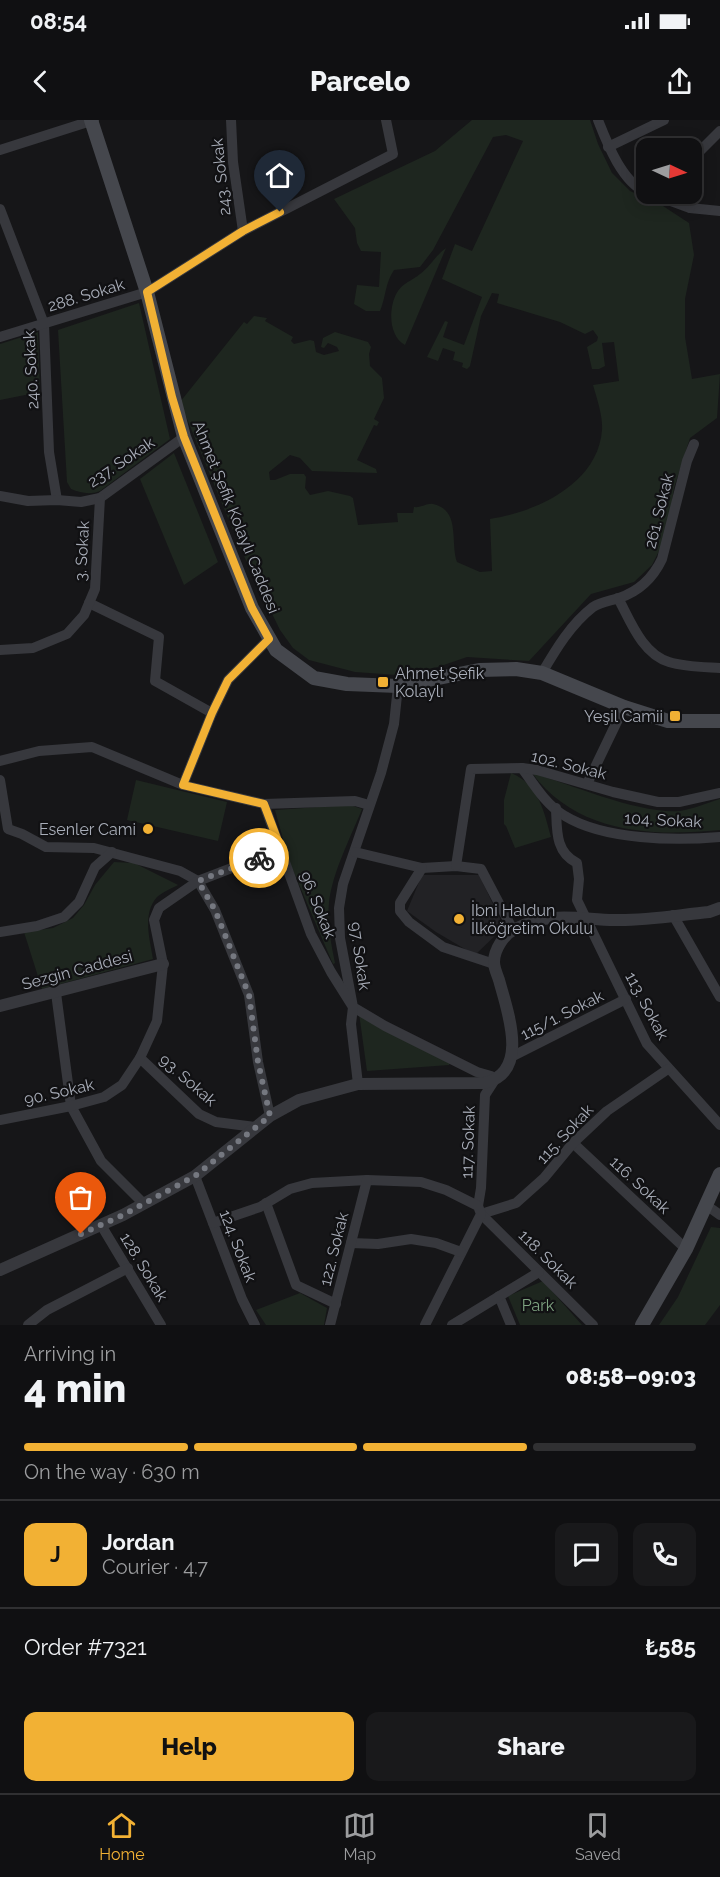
<!DOCTYPE html>
<meta charset="utf-8">
<style>
:root{--surface:#101012;--page:#19191b;--text:#f1f3f6;--muted:#9c9d9f;--line:#303032;--accent:#f2b134}
body{margin:0;font-family:Raleway,sans-serif;background:var(--page);color:var(--text);height:100vh;display:flex;flex-direction:column;font-size:22px;white-space:nowrap}
*{box-sizing:border-box;margin:0}
p{font-size:20px;color:var(--muted)}
.icon{flex:none;width:33px;height:33px;fill:none;stroke:currentColor;stroke-width:2;stroke-linecap:round;stroke-linejoin:round}
.map{position:relative;height:1205px;overflow:hidden}
.sheet{display:flex;flex-direction:column;background:var(--surface);flex:1}
.sheet>*{flex:none}
.needle{width:39px;rotate:94deg}
.fabs{position:absolute;left:636px;top:18px;display:grid;gap:12px}
.fabs a{display:grid;place-items:center;width:66px;height:66px;border-radius:12px;background:var(--surface);box-shadow:0 3px 15px #0003,0 0 0 2px var(--line);font-size:30px}
.pin{position:absolute;display:grid;place-items:center;width:51px;height:51px;color:#fff;margin:-62px -26px;border-radius:50% 50% 50% 0;rotate:-45deg;box-shadow:0 0 6px #0007}
.pin .icon{rotate:45deg}
.courier{position:absolute;display:grid;place-items:center;width:60px;height:60px;margin:-30px;border:4px solid #f2b134;border-radius:50%;background:#fff;color:#222;box-shadow:0 2px 8px #0007}
.overview em{font-style:normal;font-weight:800}
.overview div{display:flex;flex-direction:column-reverse}
.overview{display:flex;align-items:center;justify-content:space-between;height:102px;padding:0 24px}
h1{font-size:39px;font-weight:800;line-height:45px}
.bar{display:grid;grid-template-columns:repeat(4,1fr);gap:9px 6px;align-content:center;height:72px;padding:0 24px}
.bar i{height:8px;border-radius:4px;background:var(--line)}
.bar .on{background:var(--accent)}
.bar p{grid-column:span 4}
.line{display:flex;align-items:center;gap:15px;padding:0 24px;border-top:2px solid var(--line)}
.line div{flex:1}
.round{display:grid;place-items:center;flex:none;width:63px;height:63px;border-radius:12px;background:var(--page)}
.primary-button{display:flex;gap:12px;margin-top:auto;padding:12px 24px}
.primary-button a{flex:1;height:69px;border-radius:12px;background:var(--accent);color:#111;font-size:24px;font-weight:800;line-height:69px;text-align:center}
.primary-button a+a{background:var(--page);color:var(--text)}
.status{display:flex;justify-content:space-between;align-items:center;height:42px;padding:0 30px;background:var(--surface);direction:ltr}
.status svg{height:16px;fill:currentColor}
header{display:flex;justify-content:space-between;align-items:center;height:78px;padding:0 24px;background:var(--surface);font-size:27px;font-weight:800}
.menu{display:flex;justify-content:space-around;align-items:center;height:84px;border-top:2px solid var(--line);background:var(--surface);font-size:16px;color:var(--muted)}
.menu a{display:grid;justify-items:center;gap:3px}
.menu .on{color:var(--accent)}
.map>svg:first-child{display:block}
.built{fill:#222225}
.green{fill:#1e261f}
.lines{fill:none;stroke-linecap:round;stroke-linejoin:round}
.minor{stroke:#37383d;stroke-width:10}
.tertiary{stroke:#37383d;stroke-width:12}
.secondary{stroke:#45474d;stroke-width:14}
.done{stroke:#757880;stroke-width:6;stroke-dasharray:0 10.8}
.route{stroke:#f2b134;stroke-width:8}
.poi-dot{fill:#f2b134;stroke:#111113;stroke-width:2}
.labels{text-anchor:middle;dominant-baseline:central;stroke-width:4.5;stroke-linejoin:round;paint-order:stroke}
.street-label{font-size:16px;fill:#a8adb8;stroke:#111113}
.poi-label{font-size:16px;fill:#a8adb8;stroke:#111113;text-anchor:start}
.park-label{font-size:16px;fill:#7fa381;stroke:#111113}
</style>
<div class="status"><b>08:54</b><svg viewBox="0 0 49 12"><path d="M0 12V9h3v3zM5 12V6h3v6zM10 12V3h3v9zM15 12V0h3v12zM26 1h20v11H26zM47 4h2v5h-2z"/></svg></div>
<header><svg class="icon" aria-label="back" viewBox="0 0 24 24"><path d="M15 5l-7 7 7 7"/></svg>Parcelo<svg class="icon" aria-label="share" viewBox="0 0 24 24"><path d="M12 15V3M7 8l5-5 5 5M5 13v7h14v-7"/></svg></header>
<div class="map">
<svg width="720" height="1205" viewBox="0 0 720 1205">
<rect width="100%" height="100%" fill="#161618"/>
<polygon class="built" points="422,755 479,755 504,807 475,835 436,812 407,791"/>
<g class="green">
<path d="M 472,0 L 590,0 L 598,24 L 612,53 L 630,71 L 663,86 L 689,103 L 694,135 L 685,179 L 685,217 L 692,259 L 720,254 L 717,298 L 690,318 L 674,368 L 667,415 L 652,445 L 634,462 L 591,474 L 529,541 L 467,537 L 438,547 L 397,555 L 355,552 L 309,540 L 293,528 L 280,510 L 242,432 L 180,282 L 244,202 L 247,204 L 254,196 L 267,198 L 265,201 L 293,217 L 291,221 L 294,224 L 310,220 L 314,221 L 316,232 L 324,235 L 339,231 L 337,227 L 328,223 L 324,228 L 321,227 L 323,218 L 335,212 L 368,222 L 371,227 L 369,234 L 370,246 L 382,258 L 384,278 L 374,299 L 379,302 L 377,306 L 374,305 L 357,340 L 376,349 L 377,353 L 312,351 L 300,338 L 290,335 L 269,352 L 270,360 L 275,360 L 290,354 L 304,354 L 306,357 L 305,368 L 310,375 L 328,371 L 350,376 L 353,378 L 358,405 L 398,402 L 397,393 L 413,393 L 414,387 C 421,388 427,383 433,384 C 461,390 450,422 457,442 L 480,452 L 492,451 L 490,399 C 536,392 598,364 602,310 C 603,296 597,279 593,265 L 619,261 L 614,222 L 602,223 L 605,246 L 599,249 L 592,249 L 587,227 L 597,221 L 598,217 L 593,210 L 585,214 L 560,202 L 497,183 L 499,174 L 492,173 L 481,196 L 470,246 L 467,249 L 462,247 L 463,243 L 453,240 L 455,232 L 443,228 L 438,241 L 427,237 L 445,201 L 448,202 L 443,217 L 464,225 L 482,177 L 442,159 L 455,124 L 472,131 L 523,21 L 506,15 L 493,17 L 433,130 L 420,147 L 394,150 C 385,163 386,177 380,191 L 366,191 L 354,184 L 357,165 L 379,167 L 381,132 L 361,131 L 357,123 L 355,108 L 334,79 L 435,31 Z"/>
<path d="M 446,128 L 405,225 C 388,216 388,186 398,171 C 403,163 413,160 420,154 C 430,147 435,136 446,128 Z"/>
<path d="M 139,183 L 170,319 L 100,371 C 90,375 81,373 71,369 L 67,362 L 58,210 Z"/>
<polygon points="38,212 40,272 0,280 0,224"/>
<polygon points="174,333 218,442 184,465 140,359"/>
<path d="M 511,653 C 539,664 544,692 551,717 L 515,728 L 506,706 L 504,704 L 504,680 Z"/>
<path d="M 532,653 C 573,665 638,694 680,691 C 693,689 707,683 720,679 L 720,710 C 650,717 577,713 532,653 Z"/>
<polygon points="136,660 227,682 218,721 127,700"/>
<path d="M 333,686 L 353,686 L 362,689 C 350,719 333,751 329,782 C 327,803 331,823 335,843 L 333,844 L 289,741 L 275,690 Z"/>
<path d="M 114,742 L 134,743 L 178,765 C 172,768 163,772 157,777 C 142,794 150,819 153,839 L 42,869 L 24,812 L 53,808 L 73,798 L 84,785 L 95,765 Z"/>
<polygon points="358,886 452,939 449,945 367,951"/>
<polygon points="711,1107 720,1108 720,1185 705,1205 659,1205 678,1177"/>
<polygon points="543,1161 582,1205 520,1205 508,1176"/>
<polygon points="300,1173 327,1188 324,1205 266,1205 256,1190"/>
</g>
<g class="lines">
<g class="minor">
<polyline points="231,0 233,42 243,111"/>
<path d="M 598,0 C 607,23 622,62 646,72"/>
<polyline points="608,27 664,0"/>
<polyline points="0,30 94,0"/>
<polyline points="692,39 720,11"/>
<polyline points="652,74 690,88 720,91"/>
<polyline points="690,74 690,88"/>
<polyline points="0,89 44,204 49,332 57,380"/>
<polyline points="0,217 147,172 243,111 393,34 386,0"/>
<polyline points="0,376 28,381 57,380 81,382 100,378 184,317"/>
<path d="M 618,478 C 630,500 642,534 669,542 C 685,547 704,547 720,548"/>
<polyline points="89,483 159,517 155,561 212,593"/>
<polyline points="0,530 33,528 67,514 84,495 95,469 100,378"/>
<path d="M 542,553 C 556,529 571,504 593,487 C 601,482 610,481 619,478 C 640,471 653,458 662,439 L 687,341 L 694,324"/>
<polyline points="398,566 394,604 381,653 343,764 339,788 340,818 353,887 385,906 477,952 491,956 494,961 485,975 481,1068 478,1086"/>
<polyline points="0,641 39,631 92,627 183,665 264,684 355,681 369,685"/>
<path d="M 522,648 C 534,665 547,686 565,696 C 604,720 675,721 720,717"/>
<polyline points="0,660 8,709 22,714 46,727 94,728 180,751 198,761 215,790 249,875 258,942 270,996"/>
<polyline points="587,664 624,587"/>
<polyline points="183,665 212,593 228,560 269,519"/>
<polyline points="264,684 311,814 331,852 353,887 351,904 358,964"/>
<path d="M 556,688 C 557,710 555,732 577,743 L 579,759 L 577,780 L 647,924 L 720,1005"/>
<polyline points="355,732 422,748 456,746 481,749 513,810"/>
<polyline points="456,746 471,649 522,648 537,650 613,672 658,682 679,682 720,673"/>
<polyline points="422,748 400,783 400,791 409,802 443,827 494,844"/>
<polyline points="673,795 720,877"/>
<polyline points="0,812 37,806 64,797 79,782 95,747 112,732"/>
<polyline points="56,873 71,986 101,1041 144,1084"/>
<polyline points="511,937 626,879"/>
<polyline points="140,938 199,994 216,1002 255,1007"/>
<polyline points="0,1000 71,986 104,977 122,965 140,938 157,901 163,844 154,800 159,788 198,761 281,729"/>
<polyline points="573,1023 686,1129"/>
<polyline points="195,1056 242,1179 255,1205"/>
<polyline points="266,1083 296,1165 336,1184"/>
<polyline points="706,1085 720,1095"/>
<polyline points="481,1094 516,1083 544,1058 573,1023 607,991 668,949"/>
<polyline points="481,1094 593,1205"/>
<polyline points="213,1103 260,1087 290,1069 312,1063 367,1060 421,1062 446,1070 478,1086 481,1094 425,1205"/>
<polyline points="101,1105 161,1205"/>
<polyline points="351,1123 378,1124 411,1119 436,1123 461,1132"/>
<polyline points="499,1176 511,1205"/>
<polyline points="28,1205 47,1190 128,1148"/>
<polyline points="330,1205 367,1060"/>
<polyline points="452,1205 539,1152"/>
</g>
<g class="tertiary">
<polyline points="0,886 163,844"/>
<path d="M 0,1150 L 123,1095 L 195,1056 L 270,996 L 299,980 L 358,964 L 484,963 C 531,953 507,890 499,860 C 497,854 494,848 494,842 C 494,830 504,814 515,809 C 549,791 578,799 614,800 C 645,801 678,795 709,792 L 720,788"/>
</g>
<g class="secondary">
<polyline points="91,0 147,172 184,317 252,488 276,530 314,558 347,564 398,566 479,550 516,549 542,553 624,587 668,601 720,601"/>
<polyline points="642,1205 686,1129 720,1054"/>
</g>
</g>
<g class="lines">
<polyline class="done" points="81,1114 123,1095 195,1056 270,996 258,942 249,875 215,790 198,761 259,738"/>
<polyline class="route" points="259,738 281,729 264,684 183,665 212,593 228,560 269,519 252,488 184,317 172,277 147,172 243,111 280,92"/>
</g>
<g class="poi-dot">
<rect x="377" y="556" width="12" height="12" rx="3"/>
<rect x="669" y="590" width="12" height="12" rx="3"/>
<circle cx="148" cy="709" r="6"/>
<circle cx="459" cy="799" r="6"/>
</g>
<g class="labels">
<g class="street-label">
<text transform="translate(221 57) rotate(-96)">243. Sokak</text>
<text transform="translate(86 175) rotate(-17)">288. Sokak</text>
<text transform="translate(31 250) rotate(-93)">240. Sokak</text>
<text transform="translate(121 342) rotate(-34)">237. Sokak</text>
<text transform="translate(659 391) rotate(-76)">261. Sokak</text>
<text transform="translate(236 397) rotate(68)">Ahmet Şefik Kolaylı Caddesi</text>
<text transform="translate(82 431) rotate(-87)">3. Sokak</text>
<text transform="translate(569 645) rotate(14)">102. Sokak</text>
<text transform="translate(663 700) rotate(3)">104. Sokak</text>
<text transform="translate(318 785) rotate(68)">96. Sokak</text>
<text transform="translate(360 836) rotate(82)">97. Sokak</text>
<text transform="translate(77 850) rotate(-15)">Sezgin Caddesi</text>
<text transform="translate(647 886) rotate(62)">113. Sokak</text>
<text transform="translate(562 895) rotate(-27)">115/1. Sokak</text>
<text transform="translate(188 960) rotate(41)">93. Sokak</text>
<text transform="translate(59 972) rotate(-13)">90. Sokak</text>
<text transform="translate(565 1014) rotate(-47)">115. Sokak</text>
<text transform="translate(468 1022) rotate(-88)">117. Sokak</text>
<text transform="translate(640 1065) rotate(43)">116. Sokak</text>
<text transform="translate(238 1126) rotate(69)">124. Sokak</text>
<text transform="translate(334 1129) rotate(-76)">122. Sokak</text>
<text transform="translate(548 1139) rotate(45)">118. Sokak</text>
<text transform="translate(144 1147) rotate(59)">128. Sokak</text>
</g>
<g class="poi-label">
<text x="395" y="553">Ahmet Şefik<tspan x="395" dy="18">Kolaylı</tspan></text>
<text x="663" y="596" text-anchor="end">Yeşil Camii</text>
<text x="136" y="709" text-anchor="end">Esenler Cami</text>
<text x="471" y="790">İbni Haldun<tspan x="471" dy="18">İlköğretim Okulu</tspan></text>
</g>
<g class="park-label">
<text x="538" y="1185">Park</text>
</g>
</g>
</svg>
<div class="fabs">
<a><svg class="needle" viewBox="-14 -14 28 28"><path d="M0-13l5 13h-10z" fill="#e53935"/><path d="M0 13l5-13h-10z" fill="#9c9d9f"/></svg></a>
</div>
<div class="pin" style="left:81px;top:1114px;background:#ea580c"><svg class="icon" aria-label="bag" viewBox="0 0 24 24"><path d="M5 8h14l-1 12H6zM9 8a3 3 0 0 1 6 0"/></svg></div>
<div class="pin" style="left:280px;top:92px;background:#1f2937"><svg class="icon" aria-label="home" viewBox="0 0 24 24"><path d="M3 11l9-7 9 7M6 9v11h12V9"/></svg></div>
<div class="courier" style="left:259px;top:738px"><svg class="icon" aria-label="bike" viewBox="0 0 24 24"><circle cx="6" cy="16" r="4"/><circle cx="18" cy="16" r="4"/><path d="M6 16l4-8h5l3 8M10 8l3 8H6M13 5h3"/></svg></div>
</div>
<section class="sheet">
<div class="overview"><div><h1>4 min</h1><p>Arriving in</p></div><em>08:58–09:03</em></div>
<div class="bar"><i class="on"></i><i class="on"></i><i class="on"></i><i></i><p>On the way · 630 m</p></div>
<div class="line" style="height:108px"><b class="round" style="background:var(--accent);color:#111">J</b><div><b>Jordan</b><p>Courier · 4.7</p></div><a class="round"><svg class="icon" aria-label="chat" viewBox="0 0 24 24"><path d="M4 5h16v11H9l-5 4z"/></svg></a><a class="round"><svg class="icon" aria-label="phone" viewBox="0 0 24 24"><path d="M5 4h4l2 5-3 2q2 4 5 5l2-3 5 2v4C11 20 4 13 5 4z"/></svg></a></div>
<div class="line" style="height:78px"><div>Order #7321</div><b>₺585</b></div>
<div class="primary-button"><a>Help</a><a>Share</a></div>
</section>
<nav class="menu">
<a class="on"><svg class="icon" aria-label="home" viewBox="0 0 24 24"><path d="M3 11l9-7 9 7M6 9v11h12V9"/></svg>Home</a>
<a><svg class="icon" aria-label="map" viewBox="0 0 24 24"><path d="M3 6l6-2 6 2 6-2v14l-6 2-6-2-6 2zM9 4v14M15 6v14"/></svg>Map</a>
<a><svg class="icon" aria-label="saved" viewBox="0 0 24 24"><path d="M7 4h10v16l-5-4-5 4z"/></svg>Saved</a>
</nav>
